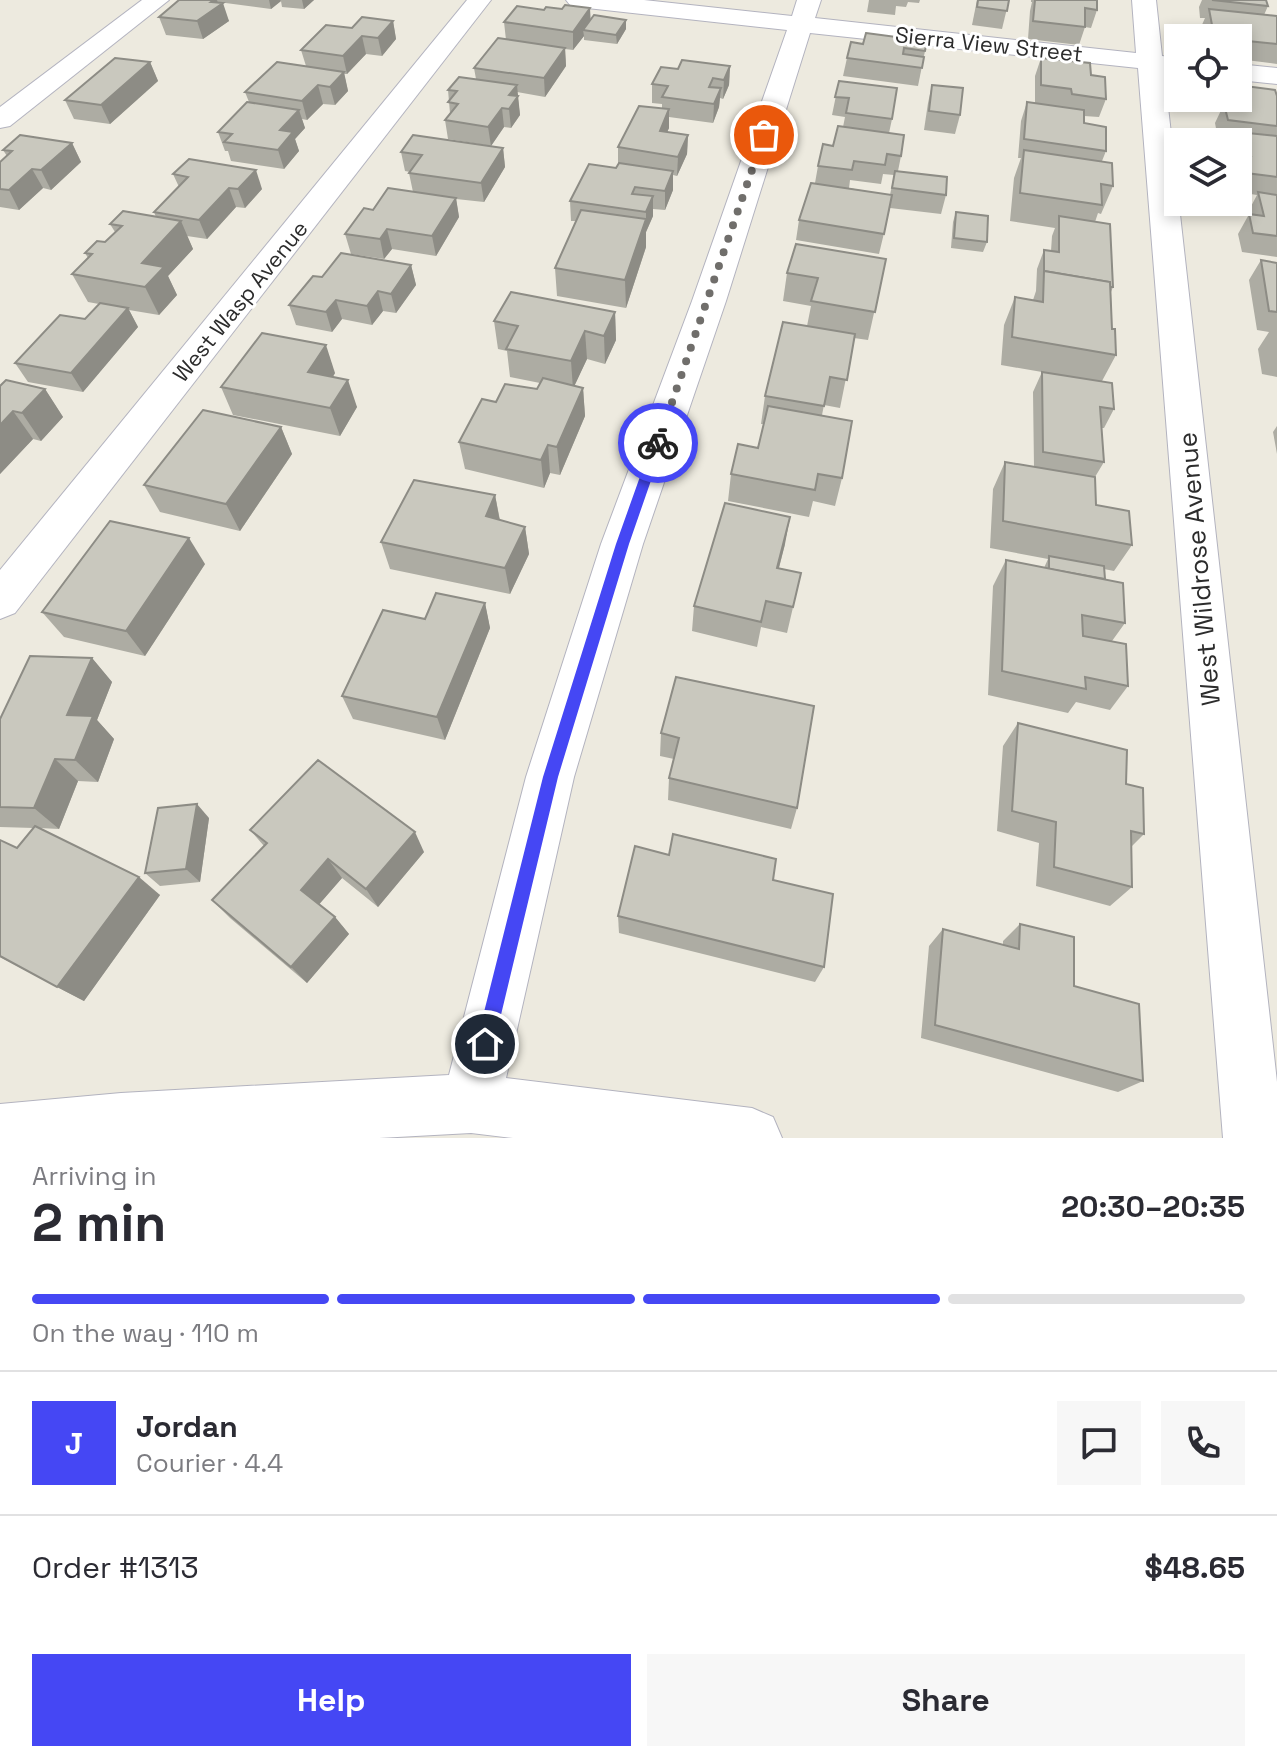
<!DOCTYPE html>
<meta charset="utf-8">
<style>
:root{--surface:#fff;--page:#f7f7f7;--text:#2b2b33;--muted:#7c7c81;--line:#e1e1e2;--accent:#4547f4}
body{margin:0;font-family:"Space Grotesk",sans-serif;background:var(--page);color:var(--text);height:100vh;display:flex;flex-direction:column;font-size:30px;white-space:nowrap}
*{box-sizing:border-box;margin:0}
p{font-size:26px;color:var(--muted)}
.icon{flex:none;width:44px;height:44px;fill:none;stroke:currentColor;stroke-width:2;stroke-linecap:round;stroke-linejoin:round}
.map{position:relative;height:1138px;overflow:hidden}
.panel{display:flex;flex-direction:column;background:var(--surface);flex:1}
.panel>*{flex:none}
.buttons{position:absolute;left:1164px;top:24px;display:grid;gap:16px}
.buttons a{display:grid;place-items:center;width:88px;height:88px;border-radius:0px;background:var(--surface);box-shadow:0 4px 12px #0003;font-size:40px}
.pin{position:absolute;display:grid;place-items:center;width:68px;height:68px;color:#fff;margin:-34px;border:4px solid #fff;border-radius:50%;box-shadow:0 2px 8px #0007}
.courier{position:absolute;display:grid;place-items:center;width:80px;height:80px;margin:-40px;border:6px solid #4547f4;border-radius:50%;background:#fff;color:#222;box-shadow:0 2px 10px #0007}
.overview em{font-style:normal;font-weight:800}
.overview div{display:flex;flex-direction:column-reverse}
.overview{display:flex;align-items:center;justify-content:space-between;height:136px;padding:0 32px}
h1{font-size:52px;font-weight:800;line-height:60px}
.bar{display:grid;grid-template-columns:repeat(4,1fr);gap:12px 8px;align-content:center;height:96px;padding:0 32px}
.bar i{height:10px;border-radius:6px;background:var(--line)}
.bar .selected{background:var(--accent)}
.bar p{grid-column:span 4}
.line{display:flex;align-items:center;gap:20px;padding:0 32px;border-top:2px solid var(--line)}
.line div{flex:1}
.round{display:grid;place-items:center;flex:none;width:84px;height:84px;border-radius:0px;background:var(--page)}
.action{display:flex;gap:16px;margin-top:auto;padding:16px 32px}
.action a{flex:1;height:92px;border-radius:0px;background:var(--accent);color:#fff;font-size:32px;font-weight:800;line-height:92px;text-align:center}
.action a+a{background:var(--page);color:var(--text)}
.map>svg:first-child{display:block}
.lines{fill:none;stroke-linecap:round;stroke-linejoin:round}
.minor-casing{stroke:#b3b3bf;stroke-width:2}
.minor{fill:#fff;fill-rule:evenodd}
.wall{fill:#adaca3;fill-rule:evenodd}
.shaded-wall{fill:#8d8c85}
.building{fill:#c9c8be;stroke:#8d8c85;stroke-width:2}
.route{fill:#4547f4}
.done{stroke:#706e6b;stroke-width:8;stroke-dasharray:0 14.4}
.labels{text-anchor:middle;dominant-baseline:central;stroke-width:6;stroke-linejoin:round;paint-order:stroke}
.far-street-label{font-size:22px;fill:#2c2c2c;stroke:#fff}
.street-label{font-size:26px;fill:#2c2c2c;stroke:#fff}
</style>
<div class="map">
<svg width="1277" height="1138" viewBox="0 0 1277 1138">
<rect width="100%" height="100%" fill="#edeadf"/>
<g class="lines">
<g class="minor-casing">
<g id="minor">
<polygon points="142,0 169,0 10,126 0,128 0,107"/>
<polygon points="467,0 491,0 15,613 0,619 0,570"/>
<polygon points="566,0 644,0 792,16 797,0 821,0 815,18 1136,53 1132,0 1156,0 1162,56 1178,58 1178,72 1164,71 1277,1082 1277,1138 1223,1138 1138,68 810,33 726,301 643,544 574,777 506,1078 752,1108 773,1117 782,1138 513,1138 471,1133 379,1138 0,1138 0,1104 121,1093 449,1075 526,777 601,544 692,301 787,30 578,7 570,5"/>
<polygon points="1238,64 1277,68 1277,84 1238,80"/>
</g>
</g>
<use href="#minor" class="minor"/>
</g>
<g class="wall">
<polygon points="179,0 314,0 304,9 282,7 281,1 271,9 218,2 229,21 203,39 166,35 159,17"/>
<polygon points="869,0 920,0 919,3 908,2 906,7 896,6 895,15 867,12"/>
<polygon points="977,0 1009,0 1002,29 972,25"/>
<polygon points="1031,0 1097,0 1097,10 1091,28 1085,27 1079,45 1028,39 1030,11 1032,2 1031,2"/>
<polygon points="1202,0 1266,0 1268,6 1264,15 1277,16 1277,64 1238,59 1238,38 1203,38 1201,27 1205,18 1200,18 1199,7"/>
<polygon points="590,20 626,29 617,44 584,40 584,36 573,50 565,49 566,66 545,97 517,92 520,115 511,128 504,127 491,146 448,139 445,120 450,113 448,90 476,79 474,68 506,40 504,22"/>
<polygon points="393,21 396,39 382,56 366,54 347,74 344,74 348,91 335,105 323,104 307,120 302,119 305,128 295,139 299,151 284,169 231,161 228,151 225,151 218,132 249,102 245,92 306,66 301,50 352,28"/>
<polygon points="927,41 918,86 843,76 847,58 863,44"/>
<polygon points="1041,58 1091,75 1106,99 1099,117 1084,116 1084,123 1106,151 1102,161 1113,186 1101,214 1098,213 1095,222 1113,287 1111,292 1112,329 1116,355 1102,381 1114,409 1104,428 1101,428 1104,462 1095,477 1096,505 1132,545 1114,571 1104,569 1105,579 1125,623 1112,641 1128,686 1110,710 1076,702 1068,713 988,695 993,586 1006,560 1044,568 1048,559 990,548 993,489 1005,462 1034,467 1033,392 1042,372 1001,365 1004,325 1015,297 1033,300 1036,291 1037,269 1044,250 1051,251 1052,236 1055,228 1010,221 1014,178 1021,158 1018,158 1021,121 1027,102 1035,103 1035,76"/>
<polygon points="150,62 158,81 110,124 74,119 65,100"/>
<polygon points="730,66 729,85 723,99 720,98 719,107 713,123 669,117 669,128 667,132 688,135 687,154 677,176 673,175 673,190 665,210 653,209 653,216 646,232 646,247 626,308 557,296 555,268 576,221 571,221 570,201 616,168 618,164 618,147 662,108 662,104 652,103 652,84 678,69"/>
<path d="M 839,81 L 892,119 L 889,133 L 901,156 L 898,171 L 946,195 L 941,214 L 890,208 L 879,254 L 796,240 L 799,220 L 815,183 L 818,166 L 833,146 L 843,127 L 845,117 L 832,115 ZM 883,174 L 894,175 L 890,195 L 849,188 L 850,180 L 881,184 Z"/>
<polygon points="932,85 960,115 955,134 924,130 928,103"/>
<polygon points="1245,86 1277,96 1277,257 1242,252 1238,234 1248,216 1248,212 1257,195 1238,192 1238,142 1223,142 1224,140 1218,139 1215,123 1224,104 1236,105"/>
<polygon points="72,143 81,162 51,190 43,188 19,210 0,207 0,162 7,156 3,150"/>
<polygon points="503,148 505,167 484,202 456,199 459,217 436,256 392,249 384,259 351,254 345,234 373,210 413,192 409,173 410,172 405,171 401,152"/>
<polygon points="173,174 262,189 245,208 236,207 207,239 187,236 193,249 168,276 177,295 159,315 129,310 138,327 83,392 28,382 15,363 85,319 99,304 88,302 72,274 88,258 85,253 105,242 115,232 110,224 156,217 154,212 179,187"/>
<polygon points="956,212 987,242 983,252 951,248 953,222"/>
<polygon points="886,259 868,340 854,338 840,408 824,405 822,415 842,478 835,506 813,501 809,517 728,501 731,474 758,448 764,424 761,424 765,396 807,326 811,306 783,301 787,273"/>
<polygon points="1261,260 1277,263 1277,377 1262,374 1258,349 1269,332 1257,330 1249,280"/>
<polygon points="411,265 416,285 396,313 383,311 372,325 342,319 332,332 296,325 289,305 322,277"/>
<polygon points="615,312 616,340 605,364 587,359 574,386 583,388 585,416 560,475 550,473 544,488 465,469 459,442 496,402 537,389 540,383 510,377 507,351 498,349 494,321"/>
<polygon points="335,373 333,377 357,407 340,436 233,415 221,387"/>
<polygon points="0,386 45,389 63,417 41,441 33,439 0,474"/>
<polygon points="1277,426 1277,454 1273,432"/>
<polygon points="281,427 292,454 240,531 160,512 144,485"/>
<polygon points="495,495 500,520 525,527 529,554 510,594 390,569 381,542"/>
<polygon points="785,544 779,568 801,573 787,633 761,627 757,647 692,631 694,606"/>
<polygon points="205,564 145,656 64,637 42,612"/>
<polygon points="485,603 490,628 445,740 353,719 342,696 425,619"/>
<polygon points="92,658 112,682 97,720 114,739 98,782 78,781 59,829 39,828 160,895 84,1001 0,957 17,848 34,828 0,827 0,719"/>
<polygon points="676,677 797,808 791,829 668,800 669,778 674,759 660,756 661,733"/>
<polygon points="1018,723 1126,784 1144,834 1132,846 1132,887 1110,906 1036,886 1039,843 997,831 1003,746"/>
<polygon points="209,818 200,882 160,886 145,873"/>
<polygon points="250,830 424,852 378,907 342,878 319,904 335,917 349,934 307,983 230,918 212,900 264,846"/>
<polygon points="669,855 773,880 824,967 815,982 619,933 618,916"/>
<polygon points="1020,924 1074,986 1143,1081 1118,1092 921,1038 929,946 943,929 1003,945 1003,941"/>
</g>
<g class="shaded-wall">
<polygon points="214,0 217,0 219,6 223,3 229,21 203,39 197,21"/>
<polygon points="269,0 280,0 281,1 271,9"/>
<polygon points="302,0 314,0 304,9"/>
<polygon points="590,8 591,26 583,30 584,36 573,50 573,32"/>
<polygon points="626,20 626,29 617,44 616,35"/>
<polygon points="393,21 396,39 382,56 378,38"/>
<polygon points="362,36 366,54 347,74 343,56"/>
<polygon points="565,48 566,66 545,97 544,78"/>
<polygon points="150,62 158,81 110,124 101,105"/>
<polygon points="730,66 729,85 723,99 724,80"/>
<polygon points="344,72 348,91 335,105 330,87"/>
<polygon points="318,85 323,104 307,120 302,101"/>
<polygon points="517,85 520,115 511,128 509,109 509,95"/>
<polygon points="721,88 719,107 713,123 714,104"/>
<polygon points="502,108 504,127 491,146 488,127"/>
<polygon points="669,109 669,128 659,150 660,131"/>
<polygon points="299,110 305,128 295,139 299,151 284,169 278,150 280,130"/>
<polygon points="688,135 687,154 677,176 678,157"/>
<polygon points="72,143 81,162 51,190 41,170"/>
<polygon points="503,148 505,167 484,202 481,183"/>
<polygon points="32,169 43,188 19,210 9,190"/>
<polygon points="256,170 262,189 245,208 238,189"/>
<polygon points="673,171 673,190 665,210 665,191"/>
<polygon points="229,188 236,207 207,239 199,220"/>
<polygon points="653,196 653,216 646,232 646,212"/>
<polygon points="456,198 459,217 436,256 432,236"/>
<polygon points="646,219 646,247 626,308 625,280"/>
<polygon points="181,221 193,249 168,276 177,295 159,315 145,287 142,263"/>
<polygon points="387,229 392,249 384,259 380,239"/>
<polygon points="411,265 416,285 396,313 391,294"/>
<polygon points="378,291 383,311 372,325 367,306"/>
<polygon points="336,300 342,319 332,332 326,312"/>
<polygon points="128,308 138,327 83,392 71,373"/>
<polygon points="615,312 616,340 605,364 604,336"/>
<polygon points="585,331 587,359 573,389 571,361"/>
<polygon points="326,345 335,373 318,400 308,372"/>
<polygon points="348,380 357,407 340,436 330,408"/>
<polygon points="583,388 585,416 560,475 557,447"/>
<polygon points="45,389 63,417 41,441 22,413"/>
<polygon points="13,411 33,439 0,474 0,425"/>
<polygon points="281,427 292,454 240,531 226,504"/>
<polygon points="548,445 550,473 544,488 541,460"/>
<polygon points="495,495 500,522 486,516"/>
<polygon points="790,517 785,544 772,594 777,568"/>
<polygon points="525,527 529,554 510,594 505,568"/>
<polygon points="189,538 205,564 145,656 126,631"/>
<polygon points="485,603 490,628 445,740 437,717"/>
<polygon points="92,658 112,682 97,720 114,739 98,782 75,760 67,715"/>
<polygon points="55,759 78,781 59,829 34,808"/>
<polygon points="197,804 209,818 200,882 186,869"/>
<polygon points="415,832 424,852 378,907 366,889"/>
<polygon points="328,859 342,878 316,908 301,890"/>
<polygon points="139,877 160,895 84,1001 57,987"/>
<polygon points="335,917 349,934 307,983 291,967"/>
</g>
<g class="building">
<polygon points="179,0 214,0 211,2 223,3 197,21 159,17"/>
<polygon points="978,0 1009,0 1007,11 977,7"/>
<polygon points="1035,0 1097,0 1097,10 1085,8 1085,27 1033,21"/>
<polygon points="1212,0 1266,0 1268,6"/>
<polygon points="565,5 590,8 573,32 504,22 517,6 544,10 546,7 562,9"/>
<polygon points="1209,9 1277,16 1277,44 1238,40 1236,27 1212,25"/>
<polygon points="594,15 626,20 616,35 583,30"/>
<polygon points="362,17 393,21 378,38 362,36 343,56 301,50 326,25 352,28"/>
<polygon points="866,33 927,41 925,51 904,48 903,54 924,57 922,68 847,58 851,42 863,44"/>
<polygon points="498,38 565,48 544,78 474,68"/>
<polygon points="115,58 150,62 101,105 65,100"/>
<polygon points="1041,58 1090,63 1091,75 1105,77 1106,99 1072,94 1071,89 1041,85"/>
<polygon points="682,60 730,66 724,80 713,78 709,87 721,88 714,104 662,97 668,86 652,84 661,67 678,69"/>
<polygon points="277,62 344,72 330,87 318,85 302,101 245,92"/>
<polygon points="459,77 517,85 509,95 518,96 509,109 502,108 488,127 445,120 458,104 448,102 457,91 448,90"/>
<polygon points="839,81 897,88 892,119 846,113 849,98 835,97"/>
<polygon points="932,85 963,88 960,115 929,111"/>
<polygon points="1245,86 1275,90 1277,96 1277,126 1228,120 1224,104 1250,107"/>
<polygon points="247,102 299,110 280,130 293,132 278,150 224,142 232,134 218,132"/>
<polygon points="1027,102 1084,110 1084,123 1106,127 1106,151 1024,139"/>
<polygon points="639,106 669,109 660,131 688,135 678,157 618,147"/>
<polygon points="838,126 904,135 901,156 887,154 885,165 854,161 852,170 818,166 823,144 833,146"/>
<polygon points="1228,131 1277,136 1277,177 1238,172 1238,155 1251,156 1249,148 1238,147 1238,142 1231,142"/>
<polygon points="20,135 72,143 41,170 32,169 9,190 0,189 0,162 12,151 3,150"/>
<polygon points="413,135 503,148 481,183 409,173 422,155 401,152"/>
<polygon points="1024,150 1112,163 1113,186 1101,184 1102,205 1020,193"/>
<polygon points="189,159 256,170 238,189 229,188 199,220 154,212 188,177 173,174"/>
<polygon points="619,163 673,171 665,191 635,187 632,194 653,196 646,212 570,201 589,164 616,168"/>
<polygon points="895,171 947,177 946,195 892,188"/>
<polygon points="811,183 892,195 884,234 799,220"/>
<polygon points="388,188 456,198 432,236 387,229 380,239 345,234 364,208 373,210"/>
<polygon points="1258,192 1277,195 1277,236 1253,233 1249,214 1264,216"/>
<polygon points="581,210 646,219 625,280 555,268"/>
<polygon points="123,211 181,221 142,263 164,267 145,287 72,274 92,254 85,253 97,241 105,242 122,226 110,224"/>
<polygon points="956,212 988,216 987,242 954,238"/>
<polygon points="1059,216 1110,224 1113,287 1110,287 1110,282 1044,271 1044,277 1044,250 1059,252"/>
<polygon points="796,244 886,259 875,312 811,301 818,278 787,273"/>
<polygon points="341,253 411,265 391,294 378,291 367,306 336,300 326,312 289,305 313,276 322,277"/>
<polygon points="1261,260 1277,263 1277,312 1269,311"/>
<polygon points="1044,271 1110,282 1112,329 1115,329 1116,355 1012,337 1015,297 1043,302"/>
<polygon points="511,292 615,312 604,336 585,331 571,361 506,349 518,326 494,321"/>
<polygon points="100,303 128,308 71,373 15,363 60,315 85,319"/>
<polygon points="783,322 855,334 847,380 830,377 824,406 765,396"/>
<polygon points="262,333 326,345 308,372 348,380 330,408 221,387"/>
<polygon points="1042,372 1112,383 1114,409 1100,407 1104,462 1043,452"/>
<polygon points="543,378 583,388 557,447 548,445 541,460 459,442 482,399 496,402 505,384 537,389"/>
<polygon points="6,380 45,389 22,413 13,411 0,425 0,386"/>
<polygon points="768,406 852,421 842,478 818,474 815,490 731,474 738,444 758,448"/>
<polygon points="203,410 281,427 226,504 144,485"/>
<polygon points="1005,462 1095,477 1096,505 1129,511 1132,545 1003,521"/>
<polygon points="414,480 495,495 486,516 525,527 505,568 381,542"/>
<polygon points="725,503 790,517 777,568 801,573 793,607 766,601 761,622 694,606"/>
<polygon points="110,521 189,538 126,631 42,612"/>
<polygon points="1049,556 1104,566 1105,579 1049,569"/>
<polygon points="1006,560 1123,583 1125,623 1082,615 1083,636 1126,644 1128,686 1085,677 1086,689 1002,671"/>
<polygon points="436,593 485,603 437,717 342,696 383,610 425,619"/>
<polygon points="30,656 92,658 67,715 93,716 75,760 55,759 34,808 0,807 0,719"/>
<polygon points="676,677 814,706 797,808 669,778 679,738 661,733"/>
<polygon points="1018,723 1127,750 1126,784 1143,788 1144,834 1131,831 1132,887 1054,867 1056,822 1012,811"/>
<polygon points="318,760 415,832 366,889 328,859 301,890 335,917 291,967 212,900 267,843 250,830"/>
<polygon points="197,804 186,869 145,873 158,808"/>
<polygon points="35,826 139,877 57,987 0,956 0,840 17,848"/>
<polygon points="673,834 776,859 773,880 833,894 824,967 618,916 635,846 669,855"/>
<polygon points="1020,924 1074,937 1074,986 1139,1004 1143,1081 935,1025 943,929 1019,949"/>
</g>
<polygon class="route" points="658,438 664,443 629,544 558,777 494,1044 491,1050 485,1052 479,1050 476,1044 543,777 616,544 652,443"/>
<g class="lines">
<polyline class="done" points="658,443 764,135"/>
</g>
<g class="labels">
<g class="far-street-label">
<text transform="translate(989 44) rotate(6)">Sierra View Street</text>
<text transform="translate(240 301) rotate(-51)">West Wasp Avenue</text>
</g>
<g class="street-label">
<text transform="translate(1199 569) rotate(-95)">West Wildrose Avenue</text>
</g>
</g>
</svg>
<div class="buttons">
<a><svg class="icon" aria-label="locate" viewBox="0 0 24 24"><circle cx="12" cy="12" r="6"/><path d="M12 2v4M12 18v4M2 12h4M18 12h4"/></svg></a>
<a><svg class="icon" aria-label="layers" viewBox="0 0 24 24"><path d="M12 4l9 5-9 5-9-5zM3 14l9 5 9-5"/></svg></a>
</div>
<div class="pin" style="left:764px;top:135px;background:#ea580c"><svg class="icon" aria-label="bag" viewBox="0 0 24 24"><path d="M5 8h14l-1 12H6zM9 8a3 3 0 0 1 6 0"/></svg></div>
<div class="pin" style="left:485px;top:1044px;background:#1f2937"><svg class="icon" aria-label="home" viewBox="0 0 24 24"><path d="M3 11l9-7 9 7M6 9v11h12V9"/></svg></div>
<div class="courier" style="left:658px;top:443px"><svg class="icon" aria-label="bike" viewBox="0 0 24 24"><circle cx="6" cy="16" r="4"/><circle cx="18" cy="16" r="4"/><path d="M6 16l4-8h5l3 8M10 8l3 8H6M13 5h3"/></svg></div>
</div>
<section class="panel">
<div class="overview"><div><h1>2 min</h1><p>Arriving in</p></div><em>20:30–20:35</em></div>
<div class="bar"><i class="selected"></i><i class="selected"></i><i class="selected"></i><i></i><p>On the way · 110 m</p></div>
<div class="line" style="height:144px"><b class="round" style="background:var(--accent);color:#fff">J</b><div><b>Jordan</b><p>Courier · 4.4</p></div><a class="round"><svg class="icon" aria-label="chat" viewBox="0 0 24 24"><path d="M4 5h16v11H9l-5 4z"/></svg></a><a class="round"><svg class="icon" aria-label="phone" viewBox="0 0 24 24"><path d="M5 4h4l2 5-3 2q2 4 5 5l2-3 5 2v4C11 20 4 13 5 4z"/></svg></a></div>
<div class="line" style="height:104px"><div>Order #1313</div><b>$48.65</b></div>
<div class="action"><a>Help</a><a>Share</a></div>
</section>
